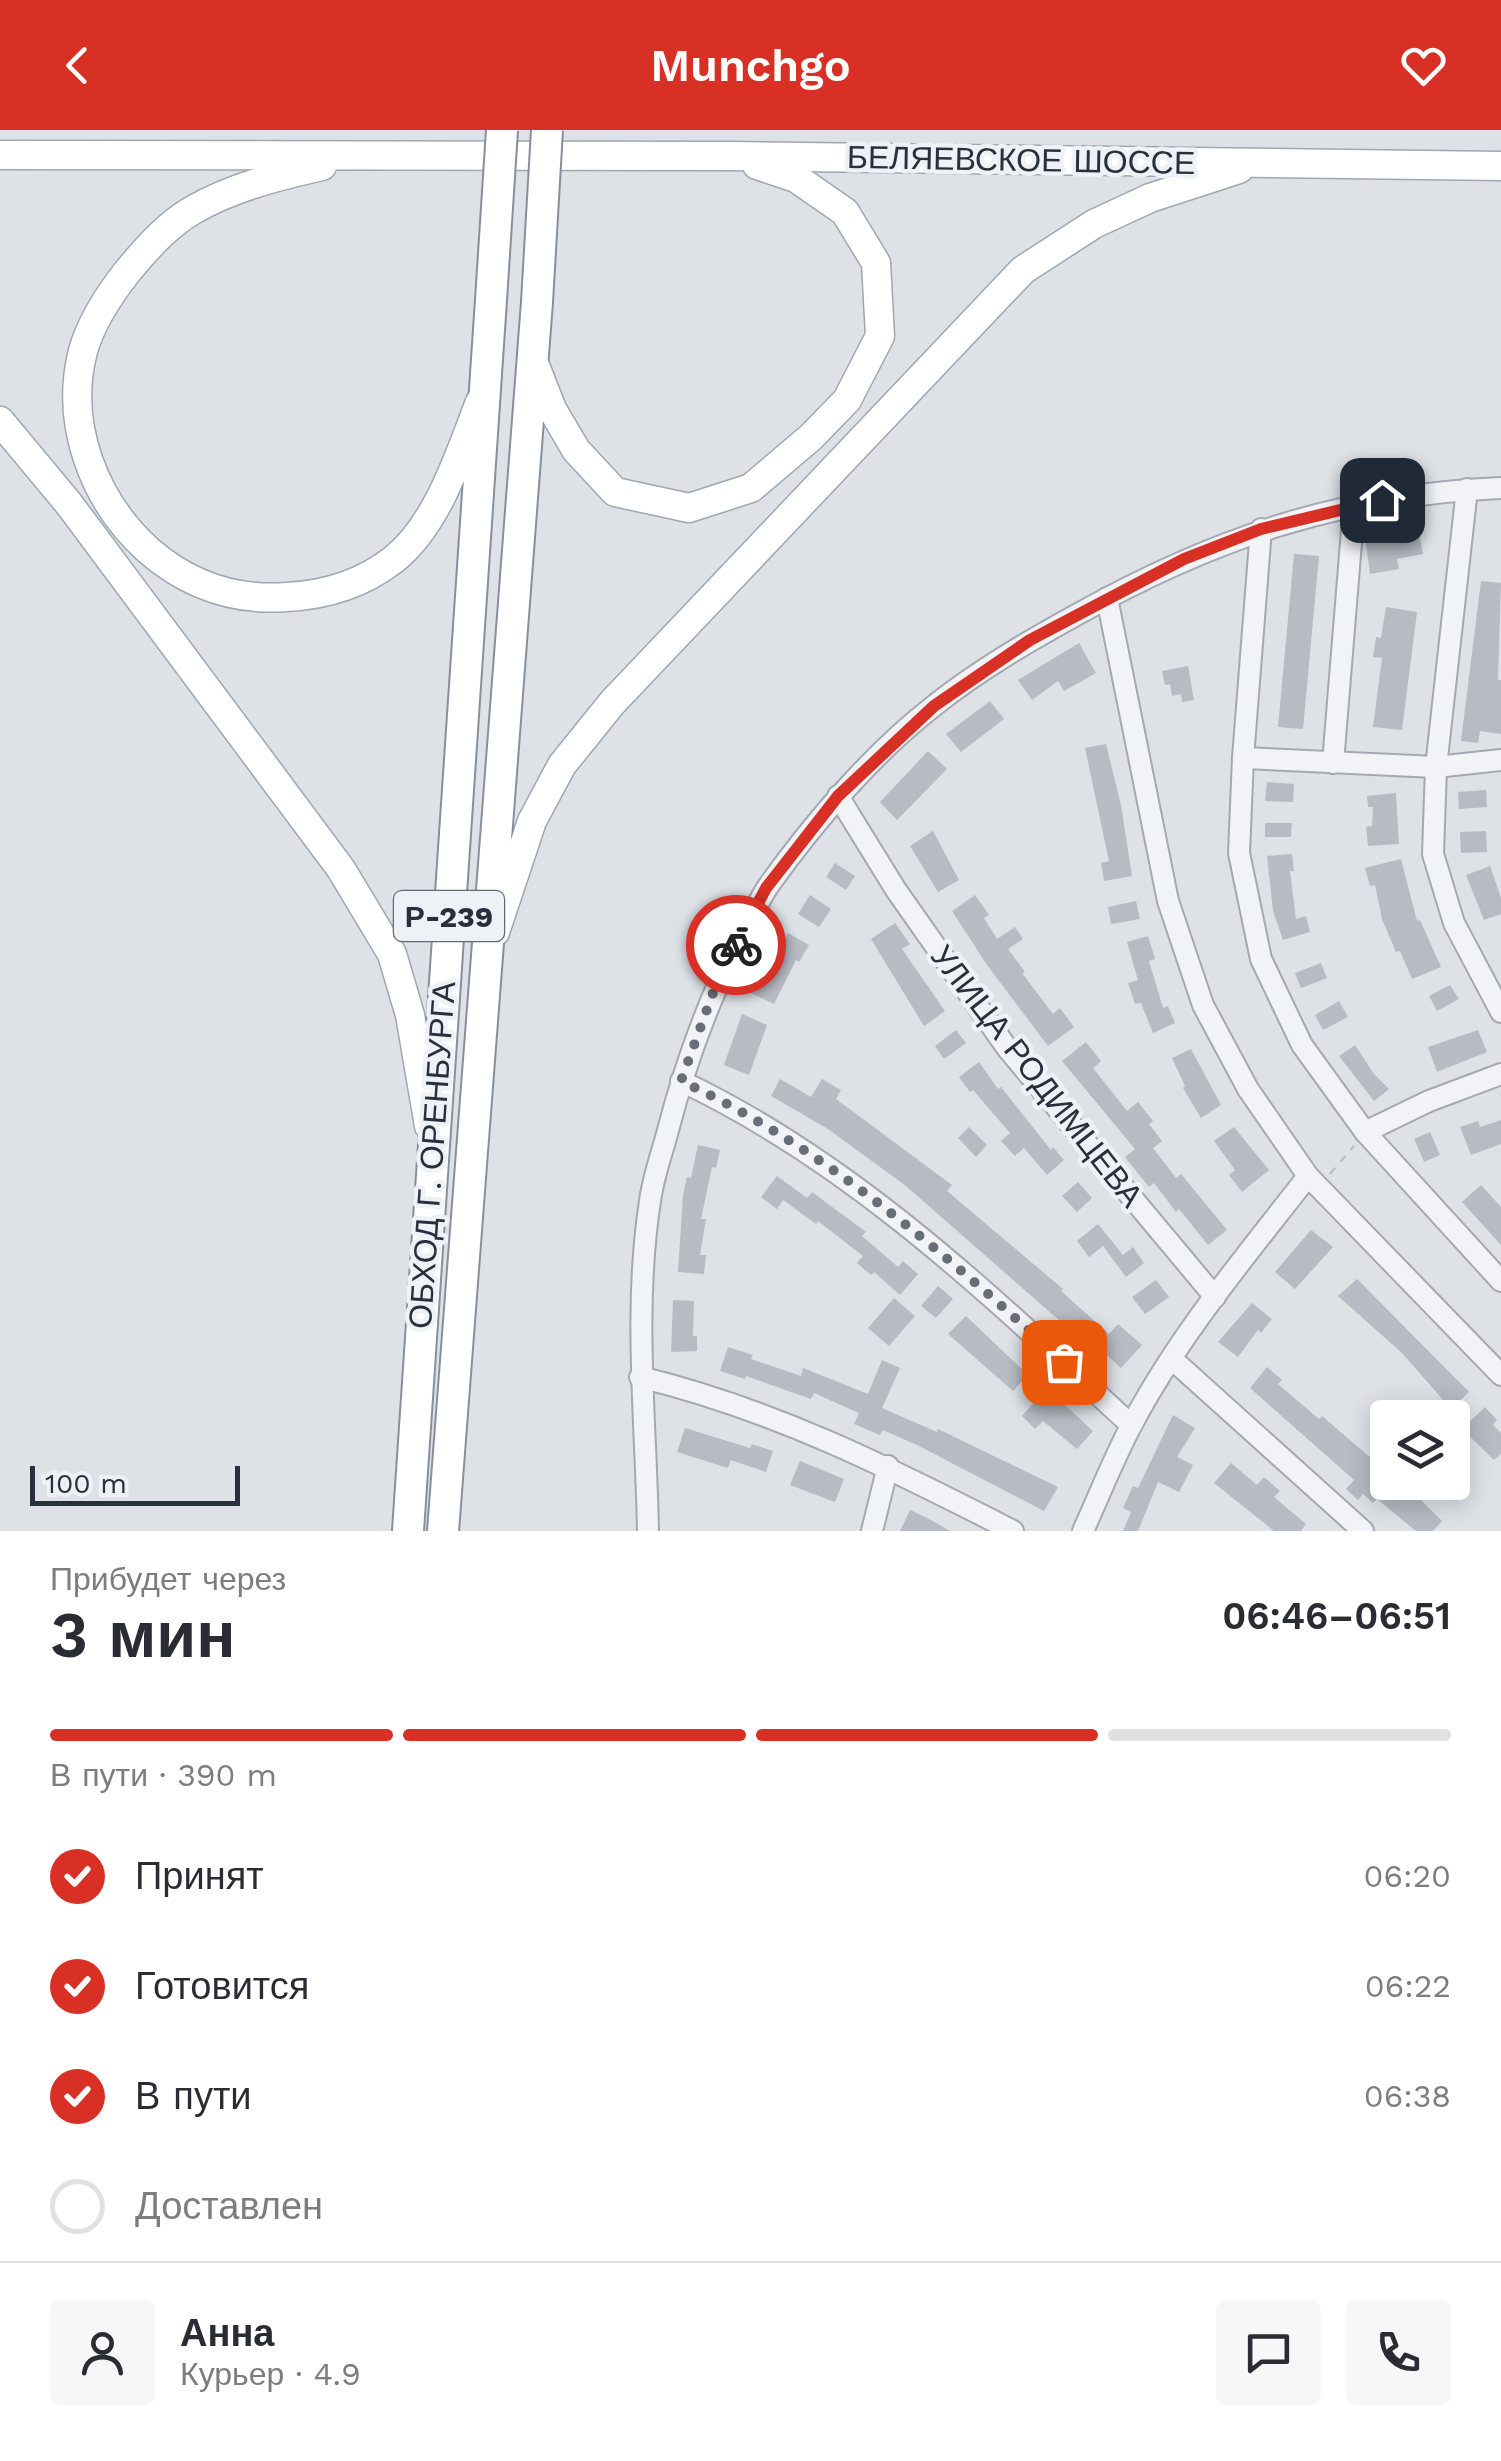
<!DOCTYPE html>
<html lang="ru">
<meta charset="utf-8">
<style>
:root{--surface:#fff;--page:#f7f7f7;--text:#2b2b33;--muted:#7c7c81;--line:#e1e1e2;--accent:#d93025}
body{margin:0;font-family:"Work Sans",sans-serif;background:var(--page);color:var(--text);height:100vh;display:flex;flex-direction:column;font-size:38px;white-space:nowrap}
*{box-sizing:border-box;margin:0}
p{font-size:32px;color:var(--muted)}
.icon{flex:none;width:55px;height:55px;fill:none;stroke:currentColor;stroke-width:2;stroke-linecap:round;stroke-linejoin:round}
.map{position:relative;height:1401px;overflow:hidden}
.panel{display:flex;flex-direction:column;background:var(--surface);flex:1}
.panel>*{flex:none}
.tools{position:absolute;left:1370px;top:1270px;display:grid;gap:20px}
.tools a{display:grid;place-items:center;width:100px;height:100px;border-radius:10px;background:var(--surface);box-shadow:0 5px 25px #0003;font-size:50px}
.scale{position:absolute;left:30px;bottom:25px;width:210px;box-sizing:border-box;padding-left:10px;border:5px solid #28303d;border-top:0;font-size:28px;line-height:35px;white-space:nowrap;color:#28303d;-webkit-text-stroke:8px #eef1f5;paint-order:stroke}
.pin{position:absolute;display:grid;place-items:center;width:85px;height:85px;color:#fff;margin:-42px;border-radius:20px;box-shadow:0 5px 15px #0006}
.courier{position:absolute;display:grid;place-items:center;width:100px;height:100px;margin:-50px;border:8px solid #d93025;border-radius:50%;background:#fff;color:#222;box-shadow:0 2px 12px #0007}
.head em{font-style:normal;font-weight:600}
.head div{display:flex;flex-direction:column-reverse}
.head{display:flex;align-items:center;justify-content:space-between;height:170px;padding:0 50px}
h1{font-size:65px;font-weight:600;line-height:75px}
.bar{display:grid;grid-template-columns:repeat(4,1fr);gap:15px 10px;align-content:center;height:120px;padding:0 50px}
.bar i{height:12px;border-radius:8px;background:var(--line)}
.bar .active{background:var(--accent)}
.bar p{grid-column:span 4}
.line{display:flex;align-items:center;gap:25px;padding:0 50px;border-top:2px solid var(--line)}
.line div{flex:1}
.round{display:grid;place-items:center;flex:none;width:105px;height:105px;border-radius:10px;background:var(--page)}
ol{padding:0 50px;list-style:none}
li{display:flex;align-items:center;gap:30px;height:110px}
li p{margin-inline-start:auto}
li .icon{padding:10px;border-radius:50%;background:var(--accent);color:#fff;stroke-width:4}
li:last-child{color:var(--muted)}
li i{width:55px;height:55px;border:5px solid var(--line);border-radius:50%}
header{display:flex;justify-content:space-between;align-items:center;height:130px;padding:0 50px;background:var(--accent);color:#fff;font-size:45px;font-weight:600}
.map>svg:first-child{display:block}
.building{fill:#b6bbc4}
.lines{fill:none;stroke-linecap:round;stroke-linejoin:round}
.minor-casing{stroke:#a4a9b1;stroke-width:24}
.major-casing{stroke:#9ea7b2;stroke-width:31}
.highway-casing{stroke:#86909d;stroke-width:34}
.path{stroke:#bdc0c6;stroke-width:2.5;stroke-dasharray:8 8;stroke-linecap:butt}
.minor{stroke:#f1f3f6;stroke-width:20}
.major{stroke:#fff;stroke-width:28}
.highway{stroke:#fff;stroke-width:30}
.highway-bridge-casing{stroke:#86909d;stroke-width:34;stroke-linecap:butt}
.highway-bridge{stroke:#fff;stroke-width:30}
.done{stroke:#686e78;stroke-width:10;stroke-dasharray:0 18}
.route{stroke:#d93025;stroke-width:12}
.labels{text-anchor:middle;dominant-baseline:central;stroke-width:9;stroke-linejoin:round;paint-order:stroke}
.shield{fill:#eef1f5;stroke:#636a74;stroke-width:2.5}
.shield-label{font-size:30px;font-weight:bold;fill:#28303d}
.street-label{font-size:32px;fill:#28303d;stroke:#eef1f5}
</style>
<header><svg class="icon" aria-label="back" viewBox="0 0 24 24"><path d="M15 5l-7 7 7 7"/></svg>Munchgo<svg class="icon" aria-label="heart" viewBox="0 0 24 24"><path d="M12 20l-8-8c-3-5 5-10 8-4 3-6 11-1 8 4z"/></svg></header>
<div class="map">
<svg width="1501" height="1401" viewBox="0 0 1501 1401">
<rect width="100%" height="100%" fill="#dee2e7"/>
<g class="building">
<polygon points="1417,393 1423,424 1397,429 1399,439 1370,444 1365,406"/>
<polygon points="1294,424 1319,426 1303,599 1278,597"/>
<polygon points="1481,451 1501,453 1498,550 1501,550 1501,604 1480,601 1478,613 1461,611"/>
<polygon points="1386,477 1417,482 1402,600 1373,597 1382,528 1373,527 1376,507 1381,508"/>
<polygon points="1079,513 1096,543 1064,561 1058,551 1032,570 1018,550"/>
<polygon points="1188,536 1194,570 1182,572 1181,564 1172,566 1170,554 1165,555 1162,541"/>
<polygon points="990,571 1004,589 961,622 946,604"/>
<polygon points="1106,614 1121,675 1132,746 1104,751 1101,733 1109,731 1085,618"/>
<polygon points="928,621 947,639 897,690 880,672"/>
<polygon points="1267,652 1294,654 1293,672 1265,671"/>
<polygon points="1486,660 1487,677 1459,679 1458,662"/>
<polygon points="1396,663 1399,714 1368,716 1366,697 1372,696 1373,677 1368,677 1367,666"/>
<polygon points="1265,693 1292,693 1291,707 1265,707"/>
<polygon points="933,701 959,750 938,762 910,716"/>
<polygon points="1486,701 1487,722 1461,723 1460,702"/>
<polygon points="1292,724 1294,741 1290,741 1296,789 1306,786 1310,802 1283,810 1273,781 1267,726"/>
<polygon points="1401,729 1417,791 1420,790 1441,837 1412,849 1400,821 1396,822 1382,789 1375,755 1370,756 1365,738"/>
<polygon points="835,733 855,746 846,760 826,747"/>
<polygon points="1490,736 1501,768 1501,784 1484,790 1466,745"/>
<polygon points="810,765 831,779 819,797 798,784"/>
<polygon points="975,765 989,785 984,788 997,809 1015,797 1023,809 1008,819 1025,842 1022,843 1053,884 1060,878 1074,897 1048,916 987,835 952,781"/>
<polygon points="1136,771 1140,789 1111,794 1108,777"/>
<polygon points="895,793 910,814 902,819 945,881 924,896 871,809"/>
<polygon points="788,803 809,815 799,832 796,830 774,874 751,863"/>
<polygon points="1148,806 1155,829 1149,831 1163,878 1168,876 1175,893 1153,903 1141,873 1135,874 1128,853 1138,850 1127,812"/>
<polygon points="1321,833 1327,848 1301,858 1295,843"/>
<polygon points="1450,855 1459,869 1437,881 1429,866"/>
<polygon points="1339,871 1348,887 1323,900 1315,885"/>
<polygon points="742,884 767,895 749,945 724,935"/>
<polygon points="956,900 966,913 944,929 935,916"/>
<polygon points="1478,900 1487,922 1437,942 1428,917"/>
<polygon points="1086,912 1101,931 1093,938 1127,981 1138,972 1153,991 1149,994 1162,1011 1153,1018 1176,1048 1181,1044 1227,1100 1208,1115 1179,1079 1176,1082 1154,1053 1149,1057 1125,1027 1135,1019 1062,931"/>
<polygon points="1355,915 1374,944 1389,959 1374,971 1339,926"/>
<polygon points="1191,919 1221,975 1201,988 1183,958 1185,956 1172,928"/>
<polygon points="979,932 998,959 1001,957 1051,1020 1053,1017 1064,1030 1047,1045 1024,1018 1015,1026 1001,1011 1010,1003 973,960 970,962 959,947"/>
<polygon points="780,949 811,967 822,949 841,960 836,969 952,1055 947,1061 1063,1159 1061,1161 1109,1204 1118,1194 1142,1215 1121,1238 1088,1208 1084,1212 906,1056 828,999 771,966"/>
<polygon points="1501,990 1501,1014 1471,1025 1460,997 1478,991 1480,997"/>
<polygon points="969,997 987,1015 976,1027 958,1008"/>
<polygon points="1234,997 1269,1040 1242,1062 1229,1045 1235,1040 1214,1011"/>
<polygon points="1430,1002 1440,1025 1424,1032 1414,1009"/>
<polygon points="698,1015 720,1020 716,1038 712,1037 701,1089 706,1089 700,1125 706,1125 704,1144 678,1142 683,1065 687,1047 691,1048"/>
<polygon points="777,1046 807,1068 812,1062 866,1102 862,1106 898,1137 903,1131 918,1144 900,1165 874,1142 871,1145 857,1133 863,1126 818,1091 816,1094 783,1070 777,1079 761,1067"/>
<polygon points="1078,1052 1092,1068 1077,1082 1062,1066"/>
<polygon points="1481,1055 1501,1077 1501,1115 1462,1072"/>
<polygon points="1098,1094 1123,1125 1133,1117 1144,1133 1126,1147 1103,1116 1089,1127 1077,1111"/>
<polygon points="1311,1100 1333,1117 1295,1159 1275,1142"/>
<polygon points="1357,1149 1469,1262 1451,1279 1403,1224 1338,1166"/>
<polygon points="1156,1150 1169,1167 1145,1184 1132,1167"/>
<polygon points="938,1156 953,1169 936,1188 921,1176"/>
<polygon points="894,1168 915,1186 889,1216 868,1198"/>
<polygon points="673,1170 694,1171 693,1206 697,1206 697,1221 671,1222"/>
<polygon points="1252,1173 1272,1189 1261,1203 1258,1200 1238,1227 1218,1212"/>
<polygon points="966,1186 1028,1245 1013,1261 948,1204"/>
<polygon points="728,1217 753,1225 751,1229 801,1246 803,1238 868,1264 882,1230 900,1238 882,1278 937,1302 938,1299 1058,1357 1044,1381 919,1316 883,1300 880,1305 854,1294 859,1283 814,1263 811,1269 746,1246 745,1249 720,1241"/>
<polygon points="1267,1237 1282,1250 1278,1254 1319,1289 1322,1286 1372,1329 1378,1322 1388,1330 1388,1352 1403,1352 1442,1391 1433,1401 1416,1401 1377,1369 1373,1373 1363,1364 1358,1370 1346,1359 1354,1350 1250,1258"/>
<polygon points="1047,1258 1093,1301 1077,1319 1043,1291 1035,1299 1022,1286"/>
<polygon points="1485,1277 1497,1290 1493,1295 1501,1303 1501,1324 1494,1330 1462,1299"/>
<polygon points="1173,1285 1195,1298 1177,1327 1193,1335 1179,1362 1158,1352 1138,1401 1123,1401 1131,1382 1123,1378 1133,1356 1138,1358"/>
<polygon points="685,1298 750,1318 752,1314 773,1321 766,1342 731,1330 728,1338 677,1322"/>
<polygon points="800,1331 844,1349 835,1372 790,1355"/>
<polygon points="1231,1333 1257,1355 1264,1347 1280,1361 1274,1367 1306,1394 1301,1401 1274,1401 1214,1353"/>
<polygon points="910,1380 929,1389 950,1401 900,1401"/>
</g>
<g class="lines">
<g class="minor-casing">
<g id="minor">
<polyline points="1467,359 1436,637 1433,724 1454,793 1501,882"/>
<polyline points="1261,399 1243,628 1239,723 1261,829 1302,915 1365,1002 1501,1151"/>
<polyline points="1107,468 1168,771 1203,875 1248,959 1308,1046 1501,1245"/>
<polyline points="1243,628 1436,637 1501,630"/>
<polyline points="1333,633 1354,376"/>
<polyline points="838,666 896,760 1007,918 1215,1167"/>
<path d="M 681,951 C 854,1033 992,1167 1131,1295"/>
<polyline points="1365,1002 1429,971 1501,944"/>
<polyline points="1172,1229 1363,1401"/>
<path d="M 640,1247 C 775,1280 890,1338 1013,1401"/>
<path d="M 648,1401 C 646,1290 633,1181 650,1071 C 653,1048 661,1026 667,1004 C 685,934 709,867 743,803 C 751,787 759,770 769,755 C 814,692 873,623 935,575 C 979,540 1029,511 1078,484 C 1216,407 1342,365 1501,358"/>
<polyline points="872,1401 888,1336"/>
<path d="M 1083,1401 C 1099,1366 1113,1330 1131,1296 C 1178,1206 1246,1126 1308,1046"/>
</g>
</g>
<g class="major-casing">
<g id="major">
<polyline points="0,25 732,26 1501,36"/>
<path d="M 322,36 C 278,46 233,57 193,80 C 167,95 146,119 127,142 C 109,165 91,192 83,221 C 64,294 94,371 148,420 C 188,455 234,471 287,467 C 325,465 362,454 393,430 C 438,395 460,323 480,272"/>
<polyline points="534,233 552,279 576,320 615,362 689,378 751,358 811,307 847,270 880,206 876,133 845,82 796,48 757,35"/>
<polyline points="0,291 69,374 341,739 392,824 410,885 429,996"/>
<polyline points="495,802 532,691 562,635 612,573 1023,140 1094,94 1150,68 1239,39"/>
</g>
</g>
<g class="highway-casing">
<g id="highway">
<polyline points="408,1401 491,170"/>
<polyline points="443,1401 537,172"/>
</g>
</g>
<polyline class="path" points="1330,1044 1354,1016"/>
<use href="#minor" class="minor"/>
<use href="#major" class="major"/>
<use href="#highway" class="highway"/>
<g class="highway-bridge-casing">
<g id="highway-bridge">
<polyline points="491,170 502,0"/>
<polyline points="537,172 547,0"/>
</g>
</g>
<use href="#highway-bridge" class="highway-bridge"/>
</g>
<g class="lines">
<path class="done" d="M 736,815 L 717,852 L 681,951 C 826,1018 947,1126 1064,1232"/>
<polyline class="route" points="736,815 766,758 838,666 934,576 1030,510 1184,429 1261,399 1382,370"/>
</g>
<g class="labels">
<rect class="shield" x="394" y="761" width="110" height="50" rx="8"/>
<g class="shield-label">
<text x="449" y="786">Р-239</text>
</g>
<g class="street-label">
<text transform="translate(1021 30) rotate(1)">БЕЛЯЕВСКОЕ ШОССЕ</text>
<text transform="translate(1037 946) rotate(52)">УЛИЦА РОДИМЦЕВА</text>
<text transform="translate(432 1025) rotate(-86)">ОБХОД Г. ОРЕНБУРГА</text>
</g>
</g>
</svg>
<div class="tools">
<a><svg class="icon" aria-label="layers" viewBox="0 0 24 24"><path d="M12 4l9 5-9 5-9-5zM3 14l9 5 9-5"/></svg></a>
</div>
<div class="scale">100 m</div>
<div class="pin" style="left:1064px;top:1232px;background:#ea580c"><svg class="icon" aria-label="bag" viewBox="0 0 24 24"><path d="M5 8h14l-1 12H6zM9 8a3 3 0 0 1 6 0"/></svg></div>
<div class="pin" style="left:1382px;top:370px;background:#1f2937"><svg class="icon" aria-label="home" viewBox="0 0 24 24"><path d="M3 11l9-7 9 7M6 9v11h12V9"/></svg></div>
<div class="courier" style="left:736px;top:815px"><svg class="icon" aria-label="bike" viewBox="0 0 24 24"><circle cx="6" cy="16" r="4"/><circle cx="18" cy="16" r="4"/><path d="M6 16l4-8h5l3 8M10 8l3 8H6M13 5h3"/></svg></div>
</div>
<section class="panel">
<div class="head"><div><h1>3 мин</h1><p>Прибудет через</p></div><em>06:46–06:51</em></div>
<div class="bar"><i class="active"></i><i class="active"></i><i class="active"></i><i></i><p>В пути · 390 m</p></div>
<ol>
<li><svg class="icon" aria-label="check" viewBox="0 0 24 24"><path d="M5 12l5 5 9-10"/></svg>Принят<p>06:20</p></li>
<li><svg class="icon" aria-label="check" viewBox="0 0 24 24"><path d="M5 12l5 5 9-10"/></svg>Готовится<p>06:22</p></li>
<li><svg class="icon" aria-label="check" viewBox="0 0 24 24"><path d="M5 12l5 5 9-10"/></svg>В пути<p>06:38</p></li>
<li><i></i>Доставлен</li>
</ol>
<div class="line" style="height:180px"><a class="round"><svg class="icon" aria-label="person" viewBox="0 0 24 24"><circle cx="12" cy="8" r="4"/><path d="M4 21q1-7 8-7t8 7"/></svg></a><div><b>Анна</b><p>Курьер · 4.9</p></div><a class="round"><svg class="icon" aria-label="chat" viewBox="0 0 24 24"><path d="M4 5h16v11H9l-5 4z"/></svg></a><a class="round"><svg class="icon" aria-label="phone" viewBox="0 0 24 24"><path d="M5 4h4l2 5-3 2q2 4 5 5l2-3 5 2v4C11 20 4 13 5 4z"/></svg></a></div>
</section>
